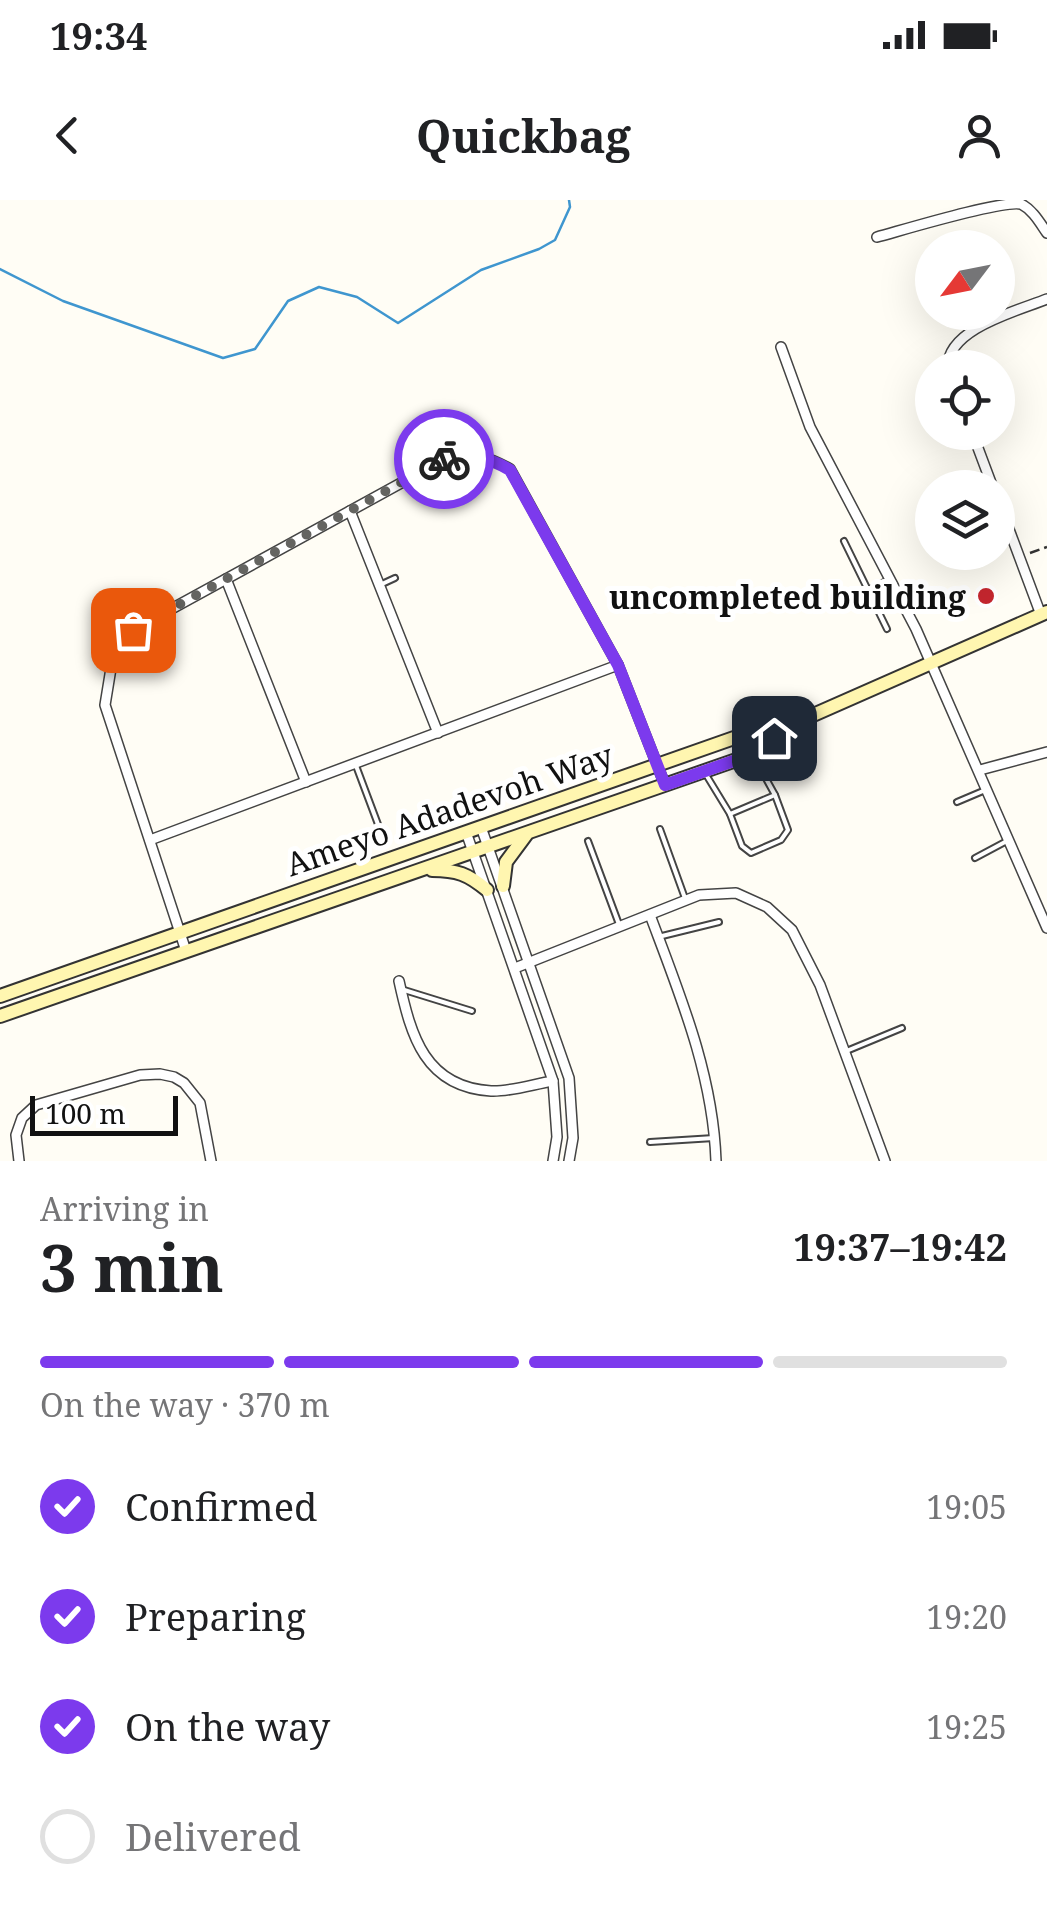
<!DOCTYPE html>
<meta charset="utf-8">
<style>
:root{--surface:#fff;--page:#f2f2f2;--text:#202124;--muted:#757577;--line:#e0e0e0;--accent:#7c3aed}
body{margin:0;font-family:"Noto Serif",serif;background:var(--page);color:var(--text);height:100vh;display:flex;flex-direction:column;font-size:38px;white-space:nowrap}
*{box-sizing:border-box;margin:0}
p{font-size:32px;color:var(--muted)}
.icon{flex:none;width:55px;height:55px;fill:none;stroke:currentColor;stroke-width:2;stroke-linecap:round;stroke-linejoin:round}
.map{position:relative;height:961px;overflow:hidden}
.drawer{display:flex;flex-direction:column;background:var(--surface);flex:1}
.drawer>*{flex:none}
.needle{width:65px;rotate:238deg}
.tools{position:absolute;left:915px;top:30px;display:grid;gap:20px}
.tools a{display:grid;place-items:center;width:100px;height:100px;border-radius:50%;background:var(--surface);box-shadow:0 10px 40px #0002;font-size:50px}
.scale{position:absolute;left:30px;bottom:25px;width:148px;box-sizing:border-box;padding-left:10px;border:5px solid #111;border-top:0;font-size:28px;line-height:35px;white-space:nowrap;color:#111;-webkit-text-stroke:8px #fff;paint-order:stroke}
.pin{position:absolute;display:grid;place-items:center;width:85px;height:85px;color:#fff;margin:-42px;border-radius:20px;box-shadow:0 5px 15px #0006}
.courier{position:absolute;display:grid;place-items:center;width:100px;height:100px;margin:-50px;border:8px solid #7c3aed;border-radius:50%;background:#fff;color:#222;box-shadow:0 2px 12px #0007}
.overview em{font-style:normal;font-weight:700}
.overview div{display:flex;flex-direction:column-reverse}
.overview{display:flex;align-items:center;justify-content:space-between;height:170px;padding:0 40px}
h1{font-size:65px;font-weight:700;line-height:75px}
.bar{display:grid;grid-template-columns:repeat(4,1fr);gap:15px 10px;align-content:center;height:120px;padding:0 40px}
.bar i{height:12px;border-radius:8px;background:var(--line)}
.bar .active{background:var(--accent)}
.bar p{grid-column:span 4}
ol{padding:0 40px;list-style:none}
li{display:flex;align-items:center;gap:30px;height:110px}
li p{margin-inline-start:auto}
li .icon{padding:10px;border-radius:50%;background:var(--accent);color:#fff;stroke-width:4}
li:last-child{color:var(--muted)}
li i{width:55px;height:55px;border:5px solid var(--line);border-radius:50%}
.status{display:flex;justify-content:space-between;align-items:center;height:70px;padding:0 50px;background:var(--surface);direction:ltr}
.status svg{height:28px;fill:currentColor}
header{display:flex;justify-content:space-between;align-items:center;height:130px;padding:0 40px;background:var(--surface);font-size:45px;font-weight:700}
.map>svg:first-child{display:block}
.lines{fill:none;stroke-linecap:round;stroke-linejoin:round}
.stream{stroke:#3f96cf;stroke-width:2.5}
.lane-casing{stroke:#444;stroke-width:8}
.street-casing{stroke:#444;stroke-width:12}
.secondary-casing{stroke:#333;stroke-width:16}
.path{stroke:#333;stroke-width:2.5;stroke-dasharray:10 5;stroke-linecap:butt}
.lane{stroke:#fff;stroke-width:4}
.street{stroke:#fff;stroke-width:9}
.secondary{stroke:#fff6b0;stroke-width:12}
.done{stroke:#646461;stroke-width:10;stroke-dasharray:0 18}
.route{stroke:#7c3aed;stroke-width:12}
.poi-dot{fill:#c4262e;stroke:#fff;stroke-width:4}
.labels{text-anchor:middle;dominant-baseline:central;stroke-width:10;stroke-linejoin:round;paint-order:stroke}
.poi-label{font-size:32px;font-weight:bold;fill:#111;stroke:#fff;text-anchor:end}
.street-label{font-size:32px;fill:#111;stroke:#fff}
</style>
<div class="status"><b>19:34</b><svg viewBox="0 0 49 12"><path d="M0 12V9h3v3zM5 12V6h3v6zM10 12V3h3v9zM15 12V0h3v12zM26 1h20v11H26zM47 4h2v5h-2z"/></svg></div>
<header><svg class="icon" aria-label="back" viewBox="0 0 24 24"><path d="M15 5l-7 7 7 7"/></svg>Quickbag<svg class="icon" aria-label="person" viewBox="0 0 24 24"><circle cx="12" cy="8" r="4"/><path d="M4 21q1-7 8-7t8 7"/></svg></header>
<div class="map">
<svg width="1047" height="961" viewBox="0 0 1047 961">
<rect width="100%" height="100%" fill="#fffdf5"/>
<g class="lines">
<polyline class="stream" points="0,69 63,101 223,158 255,149 288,101 319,87 357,97 398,123 481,70 539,49 555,40 570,7 569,0"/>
<g class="lane-casing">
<g id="lane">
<polyline points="844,341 887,429"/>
<polyline points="382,384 395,378"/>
<polyline points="868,390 890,379"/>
<polyline points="355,563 379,627"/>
<polyline points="705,573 730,614 775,595 754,557"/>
<polyline points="957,602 983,591"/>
<polyline points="730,614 742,646 751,653 781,640 788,630 775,595"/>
<polyline points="660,629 686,701"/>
<polyline points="588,641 620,727"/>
<polyline points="975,658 1005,642"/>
<polyline points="658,737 719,722"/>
<polyline points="401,789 472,811"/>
<polyline points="844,852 902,828"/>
<polyline points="650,942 714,938"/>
</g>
</g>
<g class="street-casing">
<g id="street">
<path d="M 877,37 C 903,30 1001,0 1021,4 C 1033,10 1040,23 1047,33"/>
<polyline points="781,147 810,227 916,429 1047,728"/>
<path d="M 948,168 C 946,129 1017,111 1047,99"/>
<polyline points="972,232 993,288"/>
<polyline points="998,300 1041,415"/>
<polyline points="350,311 438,533"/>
<polyline points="226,379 306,582"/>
<polyline points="980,570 1047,552"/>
<polyline points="481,627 569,878 573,938 569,961"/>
<polyline points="466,632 553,881 557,937 553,961"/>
<polyline points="150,640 618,465"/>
<path d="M 650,715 C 680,795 713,874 716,961"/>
<path d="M 186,751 L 105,505 L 113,456 L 133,430 L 443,260 C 470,253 486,255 510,269 L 618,465 L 665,585"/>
<polyline points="515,768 699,695 736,693 767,707 792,730 820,785 885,961"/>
<path d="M 399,781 C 411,836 425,887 491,891 C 510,892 534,884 553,881"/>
<polyline points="19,961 16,935 22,918 36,905 140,875 160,874 174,877 184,883 200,903 211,961"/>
</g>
</g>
<g class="secondary-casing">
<g id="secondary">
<path d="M 432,670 C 457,670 468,674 487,690"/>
<polyline points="503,686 506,662 526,635"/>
<polyline points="0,796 734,538 795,523 1047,412"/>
<polyline points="0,816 742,558 785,530"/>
</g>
</g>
<polyline class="path" points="1030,353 1047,347"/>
<use href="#lane" class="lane"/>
<use href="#street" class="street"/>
<use href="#secondary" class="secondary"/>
</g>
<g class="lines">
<polyline class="done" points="133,430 444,259"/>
<path class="route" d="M 444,259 C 470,253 486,256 510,270 L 618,465 L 665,585 L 742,558 L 774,538"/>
</g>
<circle class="poi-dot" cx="986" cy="396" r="10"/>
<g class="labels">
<g class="poi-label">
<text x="966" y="396">uncompleted building</text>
</g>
<g class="street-label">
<text transform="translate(449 609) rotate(-19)">Ameyo Adadevoh Way</text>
</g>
</g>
</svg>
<div class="tools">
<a><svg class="needle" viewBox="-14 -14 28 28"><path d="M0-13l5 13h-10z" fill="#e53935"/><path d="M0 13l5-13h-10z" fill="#757577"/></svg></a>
<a><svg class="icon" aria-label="locate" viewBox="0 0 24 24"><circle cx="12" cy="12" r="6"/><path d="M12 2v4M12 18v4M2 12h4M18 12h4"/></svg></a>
<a><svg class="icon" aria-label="layers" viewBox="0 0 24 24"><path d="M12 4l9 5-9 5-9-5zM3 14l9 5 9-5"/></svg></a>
</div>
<div class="scale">100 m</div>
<div class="pin" style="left:133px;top:430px;background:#ea580c"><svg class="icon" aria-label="bag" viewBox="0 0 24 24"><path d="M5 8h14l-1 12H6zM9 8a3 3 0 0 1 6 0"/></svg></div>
<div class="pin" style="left:774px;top:538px;background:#1f2937"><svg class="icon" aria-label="home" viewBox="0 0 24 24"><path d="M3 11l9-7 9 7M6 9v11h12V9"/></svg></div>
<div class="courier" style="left:444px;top:259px"><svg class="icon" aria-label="bike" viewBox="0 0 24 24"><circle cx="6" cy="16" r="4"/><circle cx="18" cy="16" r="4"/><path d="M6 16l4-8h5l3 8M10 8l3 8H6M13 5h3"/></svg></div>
</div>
<section class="drawer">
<div class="overview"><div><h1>3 min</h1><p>Arriving in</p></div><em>19:37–19:42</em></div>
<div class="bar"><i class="active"></i><i class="active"></i><i class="active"></i><i></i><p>On the way · 370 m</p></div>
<ol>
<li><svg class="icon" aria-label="check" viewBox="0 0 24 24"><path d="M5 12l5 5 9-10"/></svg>Confirmed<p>19:05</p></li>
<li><svg class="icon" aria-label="check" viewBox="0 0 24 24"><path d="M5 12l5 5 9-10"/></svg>Preparing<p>19:20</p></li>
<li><svg class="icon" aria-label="check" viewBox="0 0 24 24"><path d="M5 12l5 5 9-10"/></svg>On the way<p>19:25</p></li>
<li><i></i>Delivered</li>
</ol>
</section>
